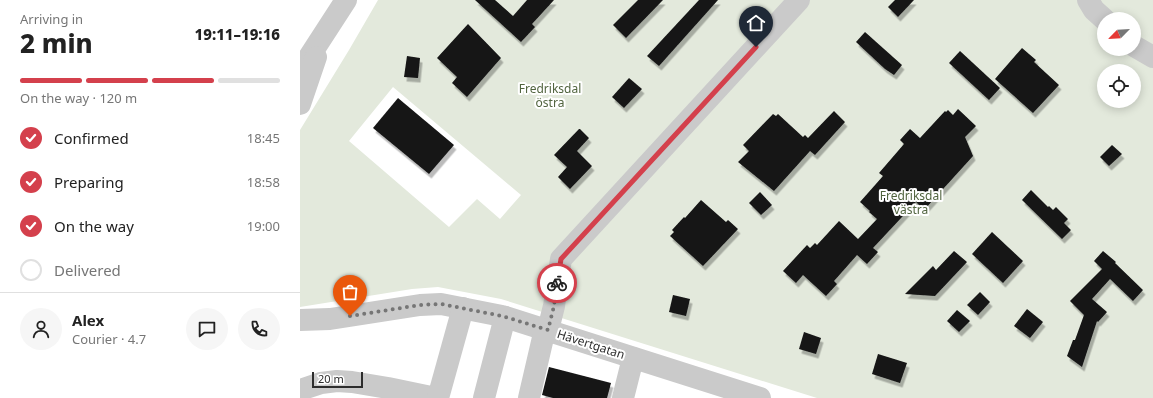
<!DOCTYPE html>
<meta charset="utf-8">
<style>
:root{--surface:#fff;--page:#f6f6f6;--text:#222;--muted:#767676;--line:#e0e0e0;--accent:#d4404c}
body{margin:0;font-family:"Noto Sans",sans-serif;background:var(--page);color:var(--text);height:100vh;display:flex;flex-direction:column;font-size:15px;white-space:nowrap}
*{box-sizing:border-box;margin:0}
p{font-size:13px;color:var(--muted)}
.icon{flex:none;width:22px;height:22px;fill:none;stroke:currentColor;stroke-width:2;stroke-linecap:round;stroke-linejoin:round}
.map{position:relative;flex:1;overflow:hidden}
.details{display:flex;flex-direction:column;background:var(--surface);width:300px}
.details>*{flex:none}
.needle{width:26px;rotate:246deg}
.buttons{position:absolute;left:797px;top:12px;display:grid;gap:8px}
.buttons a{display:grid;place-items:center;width:44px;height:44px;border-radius:50%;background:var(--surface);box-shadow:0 2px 10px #0003;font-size:20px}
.scale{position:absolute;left:12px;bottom:10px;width:51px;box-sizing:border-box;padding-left:4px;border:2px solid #2d2d2d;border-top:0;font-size:11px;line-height:14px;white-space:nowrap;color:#2d2d2d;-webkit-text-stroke:3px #fff;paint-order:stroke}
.pin{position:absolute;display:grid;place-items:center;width:34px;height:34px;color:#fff;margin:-41px -17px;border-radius:50% 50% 50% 0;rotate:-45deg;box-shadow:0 0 4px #0007}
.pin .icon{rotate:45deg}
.courier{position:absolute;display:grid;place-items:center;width:40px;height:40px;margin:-20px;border:3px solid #d4404c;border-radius:50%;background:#fff;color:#222;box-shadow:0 1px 5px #0007}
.head em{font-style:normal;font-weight:800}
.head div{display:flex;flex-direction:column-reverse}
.head{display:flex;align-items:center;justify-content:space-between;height:68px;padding:0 20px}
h1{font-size:26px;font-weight:800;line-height:30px}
.bar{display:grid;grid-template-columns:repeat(4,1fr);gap:6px 4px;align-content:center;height:48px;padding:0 20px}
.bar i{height:5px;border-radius:3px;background:var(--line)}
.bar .on{background:var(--accent)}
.bar p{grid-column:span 4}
.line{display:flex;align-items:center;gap:10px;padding:0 20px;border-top:1px solid var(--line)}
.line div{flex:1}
.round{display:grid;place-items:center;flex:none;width:42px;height:42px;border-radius:21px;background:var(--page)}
ol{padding:0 20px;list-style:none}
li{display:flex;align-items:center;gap:12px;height:44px}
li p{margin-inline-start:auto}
li .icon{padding:4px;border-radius:50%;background:var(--accent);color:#fff;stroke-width:4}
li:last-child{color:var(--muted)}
li i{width:22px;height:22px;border:2px solid var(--line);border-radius:50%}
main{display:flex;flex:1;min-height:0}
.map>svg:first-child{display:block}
.green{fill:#e3e9dc;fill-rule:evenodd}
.building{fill:#141414;filter:url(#shadow)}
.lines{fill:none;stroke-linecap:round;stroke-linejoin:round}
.minor{stroke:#cacaca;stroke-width:22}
.done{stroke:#767676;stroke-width:4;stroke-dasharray:0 7.2}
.route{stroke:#d4404c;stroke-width:5}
.labels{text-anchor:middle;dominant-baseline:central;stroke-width:4;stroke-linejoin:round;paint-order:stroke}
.park-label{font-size:12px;fill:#51643f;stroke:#fff}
.street-label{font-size:12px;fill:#2d2d2d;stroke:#fff}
</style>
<main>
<section class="details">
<div class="head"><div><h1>2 min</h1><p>Arriving in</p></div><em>19:11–19:16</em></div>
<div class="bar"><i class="on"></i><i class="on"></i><i class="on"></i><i></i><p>On the way · 120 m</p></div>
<ol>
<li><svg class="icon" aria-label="check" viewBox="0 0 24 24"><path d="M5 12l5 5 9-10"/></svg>Confirmed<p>18:45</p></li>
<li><svg class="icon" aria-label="check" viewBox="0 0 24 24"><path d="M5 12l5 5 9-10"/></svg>Preparing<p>18:58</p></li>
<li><svg class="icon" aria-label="check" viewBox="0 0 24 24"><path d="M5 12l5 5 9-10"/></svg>On the way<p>19:00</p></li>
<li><i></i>Delivered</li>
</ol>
<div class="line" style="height:72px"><a class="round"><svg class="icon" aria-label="person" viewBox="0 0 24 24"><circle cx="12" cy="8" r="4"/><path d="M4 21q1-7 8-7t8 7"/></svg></a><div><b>Alex</b><p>Courier · 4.7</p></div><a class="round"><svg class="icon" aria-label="chat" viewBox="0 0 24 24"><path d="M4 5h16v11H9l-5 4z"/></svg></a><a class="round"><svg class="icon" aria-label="phone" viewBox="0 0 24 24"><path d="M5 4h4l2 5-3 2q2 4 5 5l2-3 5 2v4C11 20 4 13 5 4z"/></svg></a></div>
</section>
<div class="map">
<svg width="853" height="398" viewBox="0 0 853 398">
<defs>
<filter id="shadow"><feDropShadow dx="2.5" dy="4.5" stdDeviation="0" flood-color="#0004"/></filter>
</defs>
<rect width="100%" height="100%" fill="#fff"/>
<path class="green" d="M 78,0 L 853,0 L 853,398 L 517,398 L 201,299 L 138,287 L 112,289 L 0,307 L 0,130 L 49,50 ZM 804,19 L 834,19 L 834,49 L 804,49 ZM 804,71 L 834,71 L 834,101 L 804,101 ZM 93,87 L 221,195 L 200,219 L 177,199 L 149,227 L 49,141 Z"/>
<g class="building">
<polygon points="175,0 195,0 213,16 227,0 254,0 232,24 235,27 221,42"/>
<polygon points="338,0 363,0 326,38 313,25"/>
<polygon points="399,0 418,0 359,66 347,56"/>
<polygon points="595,0 614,0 598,17 588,7"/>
<polygon points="168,24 201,58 167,97 152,83 157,77 137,58"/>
<polygon points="565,32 602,65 594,75 585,69 556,42"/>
<polygon points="722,48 736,60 734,62 759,85 733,113 695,79"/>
<polygon points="660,51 700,88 689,100 649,63"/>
<polygon points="107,56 120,58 118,78 104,77"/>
<polygon points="329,78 342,89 324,108 312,97"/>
<polygon points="98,98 154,145 129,174 73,128"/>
<polygon points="658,109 676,126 665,137 673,156 624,210 616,202 573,248 578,252 567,264 557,255 534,281 537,284 526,296 503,275 496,283 483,271 507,245 510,248 515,243 517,245 539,221 558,239 577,219 569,212 570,211 560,202 583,176 579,173 604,144 600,140 610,129 620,138 645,111 646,112 648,110 653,115"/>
<polygon points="534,111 545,122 515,155 510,151 474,191 438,162 449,151 443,145 473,114 476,116 478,114 503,137 505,135 508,138"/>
<polygon points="279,129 280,129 289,138 277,151 292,166 270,189 258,177 267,167 254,155"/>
<polygon points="812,145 822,154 809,166 800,157"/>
<polygon points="731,190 748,207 749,206 753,210 756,207 768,219 764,223 771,230 762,239 722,200"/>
<polygon points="460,192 472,205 461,215 449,203"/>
<polygon points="401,200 426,222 428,220 438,229 403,266 370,236 374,232 372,230 384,217 385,218"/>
<polygon points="692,232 723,261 703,283 672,254"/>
<polygon points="654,251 667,262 635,296 605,294 633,266 636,270"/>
<polygon points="803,251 816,262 815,263 843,290 833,301 810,279 792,299 807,312 798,322 797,321 782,367 767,356 773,340 775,340 784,315 770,301 802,269 794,261"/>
<polygon points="680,292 690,302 678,315 667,305"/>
<polygon points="373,295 390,299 386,316 369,312"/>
<polygon points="727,309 743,322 730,338 714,326"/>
<polygon points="657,310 670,321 659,332 647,321"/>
<polygon points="504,332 521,338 516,354 499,349"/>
<polygon points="578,354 607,363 600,383 572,374"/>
<polygon points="249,367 311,383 307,398 253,398 242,395"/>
</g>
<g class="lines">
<g class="minor">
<polyline points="788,0 794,10 804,19"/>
<polyline points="834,46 853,57"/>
<polyline points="0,71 46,0"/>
<polyline points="0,104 16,57"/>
<polyline points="0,320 30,319 120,305 141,304 202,316 460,398"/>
<polyline points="248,330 254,306 261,259 499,0"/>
<polyline points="0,390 21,383 37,381 52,382 88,388 136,398"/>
<polyline points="138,398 163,308"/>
<polyline points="184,398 205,317"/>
<polyline points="229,398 245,329"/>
<polyline points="323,398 333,358"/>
</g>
</g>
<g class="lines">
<polyline class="done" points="50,316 120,305 141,304 202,316 248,330 254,306 257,283"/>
<polyline class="route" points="257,283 261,259 456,47"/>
</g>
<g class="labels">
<g class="park-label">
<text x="250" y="88">Fredriksdal<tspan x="250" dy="14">östra</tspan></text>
<text x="611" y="195">Fredriksdal<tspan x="611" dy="14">västra</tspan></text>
</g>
<g class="street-label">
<text transform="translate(291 344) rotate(18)">Hävertgatan</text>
</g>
</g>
</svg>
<div class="buttons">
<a><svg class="needle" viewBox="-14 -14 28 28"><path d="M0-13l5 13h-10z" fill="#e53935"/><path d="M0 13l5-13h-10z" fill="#767676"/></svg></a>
<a><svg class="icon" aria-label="locate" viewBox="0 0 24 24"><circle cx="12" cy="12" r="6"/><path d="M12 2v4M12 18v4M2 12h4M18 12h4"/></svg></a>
</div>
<div class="scale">20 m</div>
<div class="pin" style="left:50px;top:316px;background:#ea580c"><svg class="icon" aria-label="bag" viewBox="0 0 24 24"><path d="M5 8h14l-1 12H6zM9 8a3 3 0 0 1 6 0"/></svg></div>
<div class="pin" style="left:456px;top:47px;background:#1f2937"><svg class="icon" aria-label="home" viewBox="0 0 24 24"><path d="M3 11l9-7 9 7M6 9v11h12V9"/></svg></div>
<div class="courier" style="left:257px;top:283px"><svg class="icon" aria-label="bike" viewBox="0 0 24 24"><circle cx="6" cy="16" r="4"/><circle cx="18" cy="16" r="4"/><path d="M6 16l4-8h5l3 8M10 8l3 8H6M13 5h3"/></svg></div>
</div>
</main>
